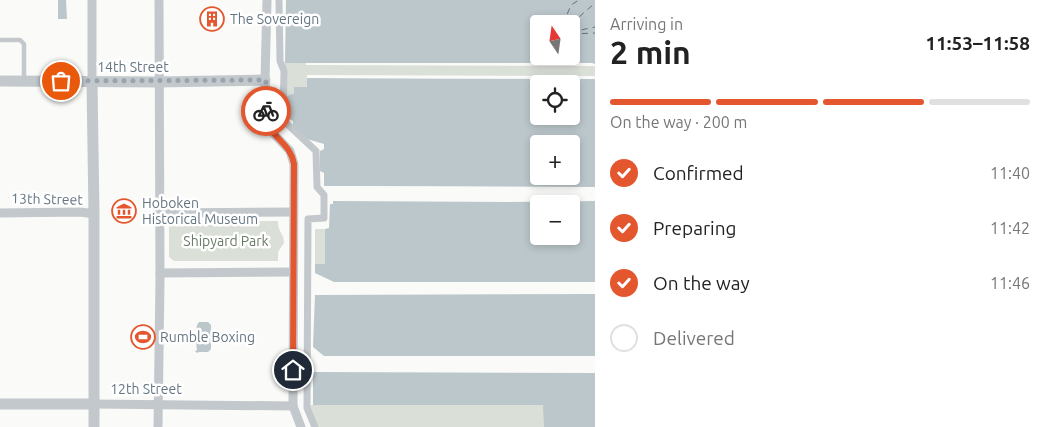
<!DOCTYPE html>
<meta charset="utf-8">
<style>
:root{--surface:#fff;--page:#f2f2f2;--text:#222;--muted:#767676;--line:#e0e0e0;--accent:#e4572e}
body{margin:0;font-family:Ubuntu,sans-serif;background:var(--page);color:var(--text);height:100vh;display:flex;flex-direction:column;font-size:19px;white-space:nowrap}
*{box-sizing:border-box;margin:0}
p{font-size:16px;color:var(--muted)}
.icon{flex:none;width:28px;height:28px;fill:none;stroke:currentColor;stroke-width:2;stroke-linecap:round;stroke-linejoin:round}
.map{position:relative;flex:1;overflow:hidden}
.details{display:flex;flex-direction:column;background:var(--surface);width:450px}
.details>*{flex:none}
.needle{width:32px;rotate:347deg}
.controls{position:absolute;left:530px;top:15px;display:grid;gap:10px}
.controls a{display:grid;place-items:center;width:50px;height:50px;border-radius:5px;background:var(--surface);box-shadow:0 2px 8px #0003;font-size:25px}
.pin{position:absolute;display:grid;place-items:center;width:42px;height:42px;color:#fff;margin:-21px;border:2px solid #fff;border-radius:50%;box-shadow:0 1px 5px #0007}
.courier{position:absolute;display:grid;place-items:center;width:50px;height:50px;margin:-25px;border:4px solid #e4572e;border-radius:50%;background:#fff;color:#222;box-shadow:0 1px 6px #0007}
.summary em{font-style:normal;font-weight:700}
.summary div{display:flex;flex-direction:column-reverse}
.summary{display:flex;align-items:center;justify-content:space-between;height:85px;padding:0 15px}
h1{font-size:32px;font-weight:700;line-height:38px}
.bar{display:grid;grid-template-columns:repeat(4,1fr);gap:8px 5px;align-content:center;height:60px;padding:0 15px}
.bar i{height:6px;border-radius:4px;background:var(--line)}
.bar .active{background:var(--accent)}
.bar p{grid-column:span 4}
ol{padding:0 15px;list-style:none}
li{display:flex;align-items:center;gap:15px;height:55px}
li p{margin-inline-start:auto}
li .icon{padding:5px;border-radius:50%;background:var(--accent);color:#fff;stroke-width:4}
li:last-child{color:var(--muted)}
li i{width:28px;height:28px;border:2px solid var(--line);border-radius:50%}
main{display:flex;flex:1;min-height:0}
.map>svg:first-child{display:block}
.green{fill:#dadfd7}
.water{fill:#bbc7cb;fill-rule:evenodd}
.pier{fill:#fafaf8}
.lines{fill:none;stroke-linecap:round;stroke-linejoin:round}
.ferry{stroke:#60757c;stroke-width:1;stroke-dasharray:6 5;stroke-linecap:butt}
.service{stroke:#c3c8cc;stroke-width:4.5}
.pedestrian{stroke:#c3c8cc;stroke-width:7}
.minor{stroke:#c3c8cc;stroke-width:9}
.tertiary{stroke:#c3c8cc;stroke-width:11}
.done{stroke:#99a4ac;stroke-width:5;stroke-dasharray:0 9}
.route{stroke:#e4572e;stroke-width:6}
.labels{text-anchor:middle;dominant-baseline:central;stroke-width:5;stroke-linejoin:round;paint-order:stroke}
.poi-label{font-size:14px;fill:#657683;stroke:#fff;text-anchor:start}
.street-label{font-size:14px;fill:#657683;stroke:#fff}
.park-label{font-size:14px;fill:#687a64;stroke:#fff}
</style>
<main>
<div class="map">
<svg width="595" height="427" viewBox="0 0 595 427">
<rect width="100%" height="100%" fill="#fafaf8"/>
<g class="green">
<polygon points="285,63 592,63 595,64 595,79 307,78 307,87 285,97"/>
<path d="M 173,221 L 278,221 C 278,233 284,233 284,243 L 278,252 L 278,261 L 174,261 L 169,257 L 169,226 Z"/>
<rect x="315" y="229" width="10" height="35"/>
<polygon points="304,405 544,405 544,427 311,427"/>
</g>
<g class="water">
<polygon points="58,0 66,0 67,19 58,19"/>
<path d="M 286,0 L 595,0 L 595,64 L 285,63 ZM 539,24 L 571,24 L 571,56 L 539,56 Z"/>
<path d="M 307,78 L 595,79 L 595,187 L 324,186 L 324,173 L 320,171 L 320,151 L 324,149 L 324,144 L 307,139 L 293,127 L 293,121 L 286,117 L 285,97 L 294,93 L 294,87 L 307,87 ZM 539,84 L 571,84 L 571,116 L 539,116 ZM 539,144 L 571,144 L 571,176 L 539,176 Z"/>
<path d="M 333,201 L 595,201 L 595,282 L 334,282 L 315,273 L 315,264 L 325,264 L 325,229 L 329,228 L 330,204 L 333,204 ZM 539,204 L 571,204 L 571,236 L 539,236 Z"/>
<polygon points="595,294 595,356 324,356 313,347 315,295"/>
<polygon points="199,322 208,322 211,325 211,349 208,352 199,352 197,353 195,351 197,350 196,342 193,339 193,335 196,332 197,325"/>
<polygon points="313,372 595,373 595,427 544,427 543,405 313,405"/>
</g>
<g class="pier">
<polygon points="306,63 592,63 595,64 595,66 306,65"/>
<polygon points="307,75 595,76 595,79 307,78"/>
<polygon points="326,186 595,187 595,190 327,188"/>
<polygon points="595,198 595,201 509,202 333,201 332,199"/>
</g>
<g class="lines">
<g class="ferry">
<polyline points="563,24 571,5 579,0"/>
<polyline points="571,24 595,3"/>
<polyline points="571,32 595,27"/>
<polyline points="571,34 595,33"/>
</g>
<polyline class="service" points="0,40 20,40 24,44 24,80"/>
<polyline class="pedestrian" points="279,0 280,61 284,71 283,117 286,123 316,151 317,187 324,195 324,218 308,219 307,408 315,427"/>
<g class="minor">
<polyline points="267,0 265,80 267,123 271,131 290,151 294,164 293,406 301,427"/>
<polyline points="92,82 92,0"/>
<polyline points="0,213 81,212 94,214"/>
<polyline points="158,213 293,212"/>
<polyline points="160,273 292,272"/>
<polyline points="94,404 293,406"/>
<polyline points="158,427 160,279 159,0"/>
</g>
<g class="tertiary">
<polyline points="0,81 159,82 265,80"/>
<polyline points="92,82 94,214 94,427"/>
<polyline points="0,404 94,404"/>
</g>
</g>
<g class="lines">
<polyline class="done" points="61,81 266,80 266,111"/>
<path class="route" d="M 266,111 C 267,139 290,140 294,164 L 293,370"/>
</g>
<defs>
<g id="building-ring" transform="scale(1.25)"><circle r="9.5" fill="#fff" stroke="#e4572e" stroke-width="1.5"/><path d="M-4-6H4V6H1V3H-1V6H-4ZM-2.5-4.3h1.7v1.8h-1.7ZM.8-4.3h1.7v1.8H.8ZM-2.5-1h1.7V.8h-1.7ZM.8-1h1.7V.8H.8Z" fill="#e4572e"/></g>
<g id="museum-ring" transform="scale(1.25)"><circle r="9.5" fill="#fff" stroke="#e4572e" stroke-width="1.5"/><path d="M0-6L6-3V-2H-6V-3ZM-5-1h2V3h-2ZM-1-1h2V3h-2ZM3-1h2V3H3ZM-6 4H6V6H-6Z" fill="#e4572e"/></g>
<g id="stadium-ring" transform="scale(1.25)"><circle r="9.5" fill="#fff" stroke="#e4572e" stroke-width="1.5"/><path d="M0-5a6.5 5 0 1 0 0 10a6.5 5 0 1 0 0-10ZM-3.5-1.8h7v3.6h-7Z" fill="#e4572e"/></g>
</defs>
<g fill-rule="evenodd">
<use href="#building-ring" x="212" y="19"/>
<use href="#museum-ring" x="124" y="211"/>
<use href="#stadium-ring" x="143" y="337"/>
</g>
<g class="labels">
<g class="poi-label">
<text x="230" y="19">The Sovereign</text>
<text x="142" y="203">Hoboken<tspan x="142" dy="16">Historical Museum</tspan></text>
<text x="160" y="337">Rumble Boxing</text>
</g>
<g class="street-label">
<text x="133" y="67">14th Street</text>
<text transform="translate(47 199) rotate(1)">13th Street</text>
<text x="146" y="389">12th Street</text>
</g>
<g class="park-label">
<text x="226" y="241">Shipyard Park</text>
</g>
</g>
</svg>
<div class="controls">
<a><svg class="needle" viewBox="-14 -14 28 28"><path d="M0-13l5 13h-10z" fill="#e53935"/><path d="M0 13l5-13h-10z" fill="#767676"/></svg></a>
<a><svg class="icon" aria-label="locate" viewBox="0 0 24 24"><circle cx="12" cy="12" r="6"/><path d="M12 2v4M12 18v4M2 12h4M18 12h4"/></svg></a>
<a>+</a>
<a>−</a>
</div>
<div class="pin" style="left:61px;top:81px;background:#ea580c"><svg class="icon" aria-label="bag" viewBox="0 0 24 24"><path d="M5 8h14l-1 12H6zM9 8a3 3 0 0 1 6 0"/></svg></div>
<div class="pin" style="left:293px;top:370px;background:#1f2937"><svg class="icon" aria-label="home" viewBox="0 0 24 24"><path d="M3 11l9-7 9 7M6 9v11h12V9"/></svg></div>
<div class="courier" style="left:266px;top:111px"><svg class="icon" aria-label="bike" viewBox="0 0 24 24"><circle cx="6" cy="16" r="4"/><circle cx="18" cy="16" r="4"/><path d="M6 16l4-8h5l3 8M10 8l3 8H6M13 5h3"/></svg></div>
</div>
<section class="details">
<div class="summary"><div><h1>2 min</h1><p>Arriving in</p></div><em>11:53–11:58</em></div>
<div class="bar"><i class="active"></i><i class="active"></i><i class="active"></i><i></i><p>On the way · 200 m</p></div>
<ol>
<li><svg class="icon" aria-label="check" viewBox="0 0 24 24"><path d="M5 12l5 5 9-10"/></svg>Confirmed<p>11:40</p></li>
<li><svg class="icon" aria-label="check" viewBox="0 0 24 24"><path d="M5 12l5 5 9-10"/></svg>Preparing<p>11:42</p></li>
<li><svg class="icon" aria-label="check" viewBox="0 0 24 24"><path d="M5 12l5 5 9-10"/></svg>On the way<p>11:46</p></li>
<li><i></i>Delivered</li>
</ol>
</section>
</main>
